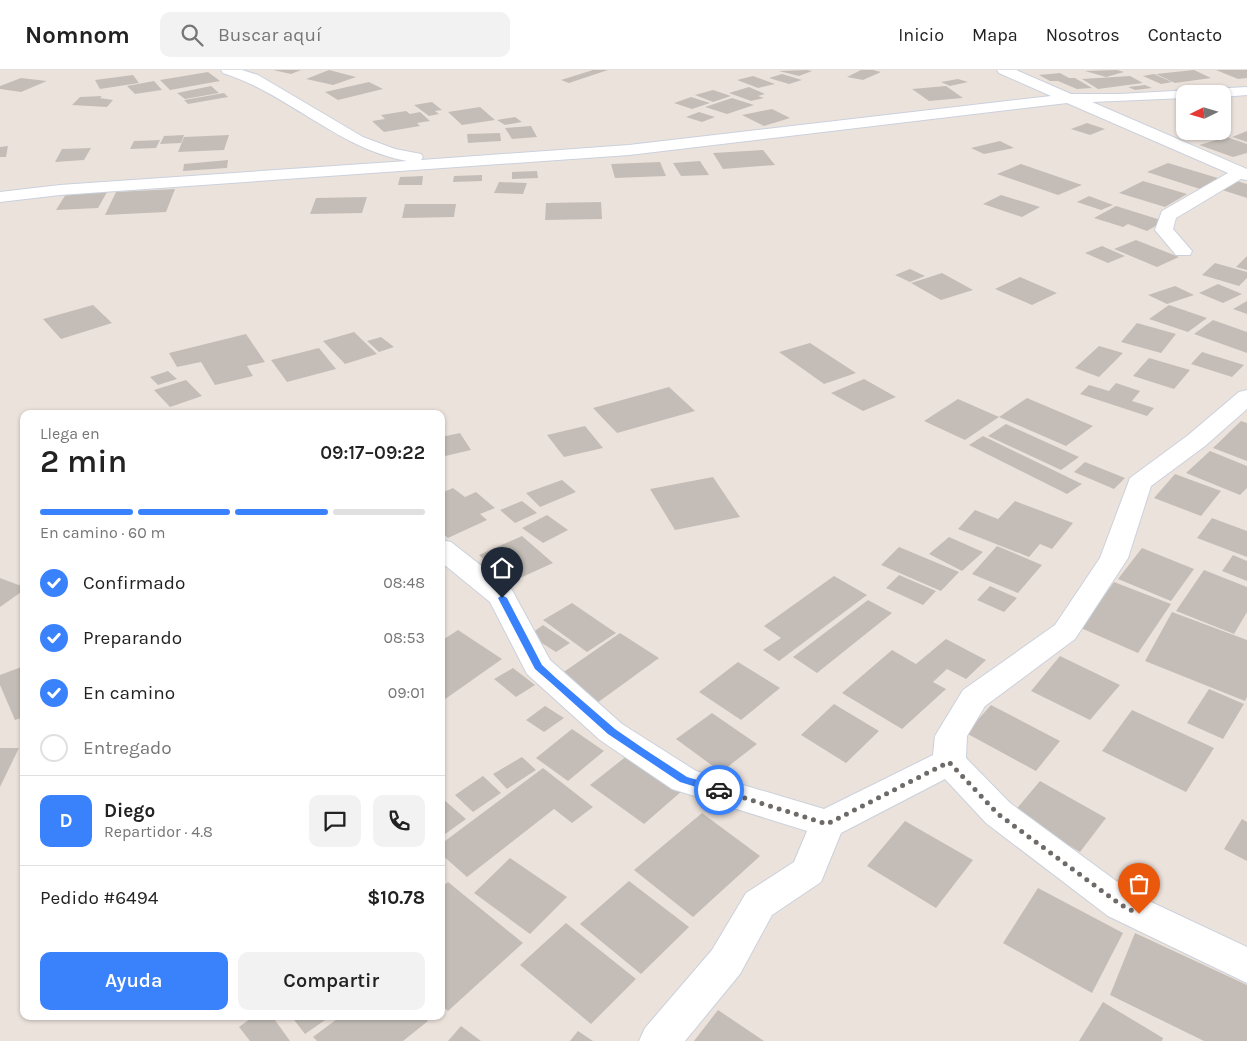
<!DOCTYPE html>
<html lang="es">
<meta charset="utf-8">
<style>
:root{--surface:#fff;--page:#f2f2f2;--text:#222;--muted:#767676;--line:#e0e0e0;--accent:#3982fc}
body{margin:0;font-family:Karla,sans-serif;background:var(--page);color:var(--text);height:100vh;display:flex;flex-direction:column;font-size:19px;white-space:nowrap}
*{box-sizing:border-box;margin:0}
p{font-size:16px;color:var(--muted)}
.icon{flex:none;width:28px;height:28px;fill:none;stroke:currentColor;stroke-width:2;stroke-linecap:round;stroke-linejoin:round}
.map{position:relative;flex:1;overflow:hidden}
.panel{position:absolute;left:20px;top:340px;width:425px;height:610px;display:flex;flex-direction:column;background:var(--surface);border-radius:10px;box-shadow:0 1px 4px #0004}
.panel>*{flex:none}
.needle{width:32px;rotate:265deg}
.buttons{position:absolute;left:1176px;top:15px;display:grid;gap:10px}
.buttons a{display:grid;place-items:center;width:55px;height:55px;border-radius:10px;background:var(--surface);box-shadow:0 1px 4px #0004;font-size:25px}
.pin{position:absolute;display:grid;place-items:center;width:42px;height:42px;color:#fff;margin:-51px -21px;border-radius:50% 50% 50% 0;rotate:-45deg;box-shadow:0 0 5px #0007}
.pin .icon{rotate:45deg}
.courier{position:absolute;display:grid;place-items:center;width:50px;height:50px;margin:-25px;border:4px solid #3982fc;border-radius:50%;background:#fff;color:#222;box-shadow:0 1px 6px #0007}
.summary em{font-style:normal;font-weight:600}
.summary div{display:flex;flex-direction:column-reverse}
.summary{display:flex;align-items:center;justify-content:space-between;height:85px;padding:0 20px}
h1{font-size:32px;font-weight:600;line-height:38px}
.bar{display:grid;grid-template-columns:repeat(4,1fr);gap:8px 5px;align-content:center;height:60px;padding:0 20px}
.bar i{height:6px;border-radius:4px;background:var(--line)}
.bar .current{background:var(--accent)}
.bar p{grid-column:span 4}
.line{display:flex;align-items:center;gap:12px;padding:0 20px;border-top:1px solid var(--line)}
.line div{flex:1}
.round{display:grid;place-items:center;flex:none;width:52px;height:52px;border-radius:10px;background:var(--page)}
ol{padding:0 20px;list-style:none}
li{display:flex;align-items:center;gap:15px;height:55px}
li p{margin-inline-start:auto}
li .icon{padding:5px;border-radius:50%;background:var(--accent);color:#fff;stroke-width:4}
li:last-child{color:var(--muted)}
li i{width:28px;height:28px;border:2px solid var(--line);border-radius:50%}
.cta{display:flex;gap:10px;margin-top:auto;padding:10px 20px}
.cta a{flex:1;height:58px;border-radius:10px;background:var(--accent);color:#fff;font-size:20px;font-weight:600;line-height:58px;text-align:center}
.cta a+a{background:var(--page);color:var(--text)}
header{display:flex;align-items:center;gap:30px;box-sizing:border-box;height:70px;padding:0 25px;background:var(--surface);border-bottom:1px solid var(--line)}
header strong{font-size:24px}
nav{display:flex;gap:28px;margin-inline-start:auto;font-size:18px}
.search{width:350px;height:45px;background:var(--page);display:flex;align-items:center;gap:12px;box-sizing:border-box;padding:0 18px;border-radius:10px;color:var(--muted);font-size:19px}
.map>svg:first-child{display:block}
.building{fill:#c4bdb7}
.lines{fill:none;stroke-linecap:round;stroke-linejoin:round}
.minor-casing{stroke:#cad1dc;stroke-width:2}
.minor{fill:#fff;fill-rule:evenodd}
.route{fill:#3982fc}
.done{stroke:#6e6a68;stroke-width:5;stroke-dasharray:0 9}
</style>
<header>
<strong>Nomnom</strong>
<div class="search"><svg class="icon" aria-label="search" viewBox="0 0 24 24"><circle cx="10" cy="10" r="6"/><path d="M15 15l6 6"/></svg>Buscar aquí</div>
<nav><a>Inicio</a><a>Mapa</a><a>Nosotros</a><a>Contacto</a></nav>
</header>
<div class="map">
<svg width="1247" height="971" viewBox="0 0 1247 971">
<rect width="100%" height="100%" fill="#ece2dc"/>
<g class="building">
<polygon points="273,0 301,0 291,4"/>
<polygon points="329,0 356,7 333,15 306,9"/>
<polygon points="593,0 608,0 569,13 561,10"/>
<polygon points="807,0 812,1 799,6 779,1"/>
<polygon points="861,0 873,0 881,2 863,10 847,7"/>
<polygon points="1117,0 1124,2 1106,7 1085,1"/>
<polygon points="1194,0 1211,8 1175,13 1156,4"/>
<polygon points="1216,0 1247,0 1247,8 1238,9"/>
<polygon points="208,2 220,11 170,20 160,10"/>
<polygon points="1060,3 1069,8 1075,8 1092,18 1077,19 1058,11 1050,11 1039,5"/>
<polygon points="782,4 802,10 789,14 769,8"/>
<polygon points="1154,4 1172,12 1161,14 1143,6"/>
<polygon points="133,5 139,13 100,19 95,10"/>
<polygon points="753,6 775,14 758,18 737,10"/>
<polygon points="1130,6 1143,13 1098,19 1082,9"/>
<polygon points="21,8 47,11 21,22 0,19 0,16"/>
<polygon points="958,9 968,12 950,16 941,12"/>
<polygon points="154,11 162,20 135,24 127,16"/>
<polygon points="369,12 383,19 338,30 325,22"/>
<polygon points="1145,15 1152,18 1135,20 1128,17"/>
<polygon points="211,16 219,23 185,29 177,23"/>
<polygon points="946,16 963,28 929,31 912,19"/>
<polygon points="749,17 765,24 758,26 764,28 751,31 729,23"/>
<polygon points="713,20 731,26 713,32 695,25"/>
<polygon points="224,23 228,27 188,34 184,30"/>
<polygon points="102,26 100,28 113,30 107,37 72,35 80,27"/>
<polygon points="691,27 710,33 692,39 674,33"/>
<polygon points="732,28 754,35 727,44 705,37"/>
<polygon points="432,32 442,40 435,41 439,44 429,46 414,35"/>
<polygon points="480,37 495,50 462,55 448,42"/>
<polygon points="772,39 790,48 764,56 742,45"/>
<polygon points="406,41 410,44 420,42 430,51 417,53 420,56 384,62 372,51 385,49 381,45"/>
<polygon points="699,42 715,47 702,52 686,47"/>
<polygon points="515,47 522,52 505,55 497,50"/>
<polygon points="1087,53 1105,59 1090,65 1071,59"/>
<polygon points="531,56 537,67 512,69 505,58"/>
<polygon points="1247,61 1247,72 1232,67"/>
<polygon points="500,63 501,71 468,73 467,64"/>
<polygon points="184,65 181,73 160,74 164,66"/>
<polygon points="229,65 224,80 178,82 184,67"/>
<polygon points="1227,67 1247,74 1247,83 1233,87 1199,75"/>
<polygon points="160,70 156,78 130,79 134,71"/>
<polygon points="1000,71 1014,78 984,84 971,78"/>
<polygon points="8,76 6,87 0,87 0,77"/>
<polygon points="91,78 84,90 55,92 62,79"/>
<polygon points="763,80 775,95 723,99 713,83"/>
<polygon points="228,90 227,98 183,101 184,94"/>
<polygon points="700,91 709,105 681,106 673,93"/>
<polygon points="660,92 666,106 615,108 611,94"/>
<polygon points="1168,93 1221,109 1200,119 1147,102"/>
<polygon points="1021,94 1082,115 1058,125 997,104"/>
<polygon points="537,101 538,108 512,109 512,102"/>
<polygon points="482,105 482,111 453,112 454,106"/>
<polygon points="423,106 422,115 398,115 400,107"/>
<polygon points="1233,110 1247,114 1247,128 1216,118"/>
<polygon points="1143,111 1187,124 1165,137 1119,123"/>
<polygon points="499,112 527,113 523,124 494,123"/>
<polygon points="175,119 166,142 105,145 116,122"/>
<polygon points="107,122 98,138 56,140 66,124"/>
<polygon points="1001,125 1040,137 1022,147 983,134"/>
<polygon points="1089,126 1113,135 1101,140 1077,132"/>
<polygon points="367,127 362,143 310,144 316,128"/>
<polygon points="601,132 602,149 545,150 546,133"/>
<polygon points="405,134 456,134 454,147 402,148"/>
<polygon points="1116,136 1164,151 1147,161 1128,154 1123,157 1094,148"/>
<polygon points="1136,170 1179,187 1157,197 1114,179"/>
<polygon points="1102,176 1125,186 1108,193 1085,183"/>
<polygon points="1247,186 1247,200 1236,197"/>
<polygon points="1215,193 1247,202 1247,208 1239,216 1202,205"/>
<polygon points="910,199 925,206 910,212 895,205"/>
<polygon points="942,203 973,220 941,230 911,213"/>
<polygon points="1020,207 1057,223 1032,235 995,219"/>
<polygon points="1218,214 1242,224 1223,233 1199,223"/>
<polygon points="1175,216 1194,225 1167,234 1148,225"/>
<polygon points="1247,231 1247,244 1233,239"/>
<polygon points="93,235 112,253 61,269 43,249"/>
<polygon points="1169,235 1207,248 1188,262 1149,249"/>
<polygon points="1213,250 1247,262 1247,283 1194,264"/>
<polygon points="1137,253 1176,264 1161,283 1121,272"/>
<polygon points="354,262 377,284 345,294 323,271"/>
<polygon points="246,264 265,292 247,296 253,306 215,315 201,292 177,297 169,283"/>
<polygon points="381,267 394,277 379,282 367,271"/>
<polygon points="810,273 856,303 824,314 779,282"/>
<polygon points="1099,276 1123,283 1099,307 1075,298"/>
<polygon points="319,278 336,299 287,312 271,290"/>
<polygon points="1202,282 1244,295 1232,307 1191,294"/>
<polygon points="1149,288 1190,300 1174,319 1133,306"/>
<polygon points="168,301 177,309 158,315 150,307"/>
<polygon points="864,309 896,327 863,341 831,323"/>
<polygon points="186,310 202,326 170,337 154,320"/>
<polygon points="1116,313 1140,321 1132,331 1154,338 1147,346 1080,324 1089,315 1109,321"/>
<polygon points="669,317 695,341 617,363 593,338"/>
<polygon points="1027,328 1093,356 1066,376 999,347"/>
<polygon points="958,329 999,347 965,370 924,351"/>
<polygon points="1241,351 1247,353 1247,391 1213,378"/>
<polygon points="1006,354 1079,387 1061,400 988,366"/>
<polygon points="585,356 603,378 564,387 547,365"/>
<polygon points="460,363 471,380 441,387 441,367"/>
<polygon points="983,366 1082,414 1067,424 969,375"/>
<polygon points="1210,381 1247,396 1247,418 1240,425 1186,403"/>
<polygon points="1085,392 1125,408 1114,419 1074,402"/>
<polygon points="1175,404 1221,421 1201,446 1154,428"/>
<polygon points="713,407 740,447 675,460 650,419"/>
<polygon points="562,410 576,422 540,437 526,423"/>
<polygon points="453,418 465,427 476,422 495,438 480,444 487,450 448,468 441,462 441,423"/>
<polygon points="522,431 537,443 515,453 500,440"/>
<polygon points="1015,431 1073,453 1052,479 1040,474 1029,487 958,459 975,440 998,449"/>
<polygon points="547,445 568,460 543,473 522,458"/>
<polygon points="1212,448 1247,461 1247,487 1197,468"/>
<polygon points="522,466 553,493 509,513 479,485"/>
<polygon points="949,467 983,482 962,501 929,484"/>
<polygon points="997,476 1042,495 1018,523 972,504"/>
<polygon points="899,477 959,502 941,521 881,495"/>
<polygon points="1142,478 1194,499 1171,531 1118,509"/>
<polygon points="1233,485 1247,491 1247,511 1222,501"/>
<polygon points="1204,500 1247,517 1247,542 1234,564 1176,541"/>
<polygon points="899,505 936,521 923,535 886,518"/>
<polygon points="834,506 867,525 779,591 763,580 781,568 764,556"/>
<polygon points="0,508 24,517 24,520 0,537"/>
<polygon points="1114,512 1171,534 1138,583 1081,558"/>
<polygon points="990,516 1017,528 1004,542 977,530"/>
<polygon points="868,530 892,543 817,603 793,587"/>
<polygon points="572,533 616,563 587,582 543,550"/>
<polygon points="1172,542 1247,570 1247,627 1245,631 1145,591"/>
<polygon points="543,555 570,573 556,582 529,565"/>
<polygon points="458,560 502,589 441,632 441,571"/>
<polygon points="620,563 659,588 597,633 558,606"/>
<polygon points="946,569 986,590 966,609 947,599 933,612 946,619 902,659 842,623 892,580 916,594"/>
<polygon points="1060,586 1120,615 1090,650 1031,621"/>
<polygon points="738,592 780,618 741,650 699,622"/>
<polygon points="24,596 24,647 15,650 0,615 0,605"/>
<polygon points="513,598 535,615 516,627 494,609"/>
<polygon points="1209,619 1244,634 1223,669 1187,653"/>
<polygon points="834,634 879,661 846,693 801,665"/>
<polygon points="991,635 1060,671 1036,701 966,663"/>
<polygon points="545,636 564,648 544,662 526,650"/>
<polygon points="1132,640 1214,678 1186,722 1102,681"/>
<polygon points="712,643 757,674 721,702 676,669"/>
<polygon points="572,659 604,681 568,711 536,688"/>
<polygon points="0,678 19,678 0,717"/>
<polygon points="628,685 682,721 644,754 590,715"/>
<polygon points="522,687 536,700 507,719 493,704"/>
<polygon points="543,698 593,737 572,753 554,739 467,807 441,784 441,774"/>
<polygon points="483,706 501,723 473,742 455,725"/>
<polygon points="1040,711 1106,748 1080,782 1013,743"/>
<polygon points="443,729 466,749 441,767 441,730"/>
<polygon points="702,743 760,786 693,847 634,800"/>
<polygon points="1242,749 1247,752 1247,791 1224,779"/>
<polygon points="905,751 973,790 936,838 867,796"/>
<polygon points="510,788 567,827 530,864 474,823"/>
<polygon points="629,811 689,857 641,904 580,854"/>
<polygon points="448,812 523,873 448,941 441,935 441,818"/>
<polygon points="1038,818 1123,863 1092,923 1003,873"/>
<polygon points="566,853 636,909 591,954 520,895"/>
<polygon points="1135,863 1247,915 1247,971 1204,971 1110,925"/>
<polygon points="1103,932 1163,968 1162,971 1079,971"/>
<polygon points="718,940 764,971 694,971"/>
<polygon points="254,946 272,946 290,971 250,971 239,957"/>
<polygon points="291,946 331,946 305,964"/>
<polygon points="341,946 423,946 428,951 403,971 317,971 313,967"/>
<polygon points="461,956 481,971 448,971"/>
<polygon points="578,961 593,971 570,971"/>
</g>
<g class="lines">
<g class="minor-casing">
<g id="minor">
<path d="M 221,0 L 242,0 L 258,5 L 363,67 L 395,79 L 421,84 L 423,87 L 421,90 L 629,75 L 1051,26 L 999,3 L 997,0 L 1016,0 L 1071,24 L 1119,24 L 1247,17 L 1247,25 L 1222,27 L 1222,24 L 1185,24 L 1185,28 L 1092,32 L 1247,99 L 1247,110 L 1241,109 L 1176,148 L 1173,159 L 1192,181 L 1190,185 L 1176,185 L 1155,160 L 1162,141 L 1228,103 L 1067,33 L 629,85 L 60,125 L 0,132 L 0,122 L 60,115 L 407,91 C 338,79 289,24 223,3 Z"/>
<polygon points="1247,320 1247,339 1205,376 1151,416 1128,488 1075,569 985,636 967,666 966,688 1010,733 1134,824 1247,877 1247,913 1108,846 986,753 945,709 841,763 821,812 772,845 740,904 685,971 639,971 645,958 712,880 746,823 794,792 807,761 672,719 600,670 527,604 490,532 441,492 441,470 451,472 512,520 550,590 622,654 696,701 824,739 933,685 935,666 963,620 1055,555 1100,488 1130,408 1187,366 1239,322"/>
</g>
</g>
<use href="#minor" class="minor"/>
</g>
<polygon class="route" points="502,525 507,528 542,595 556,608 615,659 644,679 687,707 722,717 722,723 719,724 680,712 608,664 550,612 535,599 498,528"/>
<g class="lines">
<polyline class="done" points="719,720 827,754 949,692 998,744 1121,835 1139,844"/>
</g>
</svg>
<div class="buttons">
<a><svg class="needle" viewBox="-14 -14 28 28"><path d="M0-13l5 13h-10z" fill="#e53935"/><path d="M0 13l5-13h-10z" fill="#767676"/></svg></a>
</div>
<div class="pin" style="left:1139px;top:844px;background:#ea580c"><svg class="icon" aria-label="bag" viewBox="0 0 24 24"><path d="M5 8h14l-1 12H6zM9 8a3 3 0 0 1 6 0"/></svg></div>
<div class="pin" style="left:502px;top:528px;background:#1f2937"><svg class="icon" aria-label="home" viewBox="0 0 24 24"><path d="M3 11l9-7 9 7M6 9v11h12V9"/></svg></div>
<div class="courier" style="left:719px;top:720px"><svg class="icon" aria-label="car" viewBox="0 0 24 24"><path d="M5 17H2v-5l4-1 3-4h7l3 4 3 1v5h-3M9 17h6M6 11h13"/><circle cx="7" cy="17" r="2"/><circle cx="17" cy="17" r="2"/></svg></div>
<section class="panel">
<div class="summary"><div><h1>2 min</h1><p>Llega en</p></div><em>09:17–09:22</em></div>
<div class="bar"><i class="current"></i><i class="current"></i><i class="current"></i><i></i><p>En camino · 60 m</p></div>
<ol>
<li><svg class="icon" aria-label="check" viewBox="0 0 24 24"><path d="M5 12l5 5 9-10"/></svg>Confirmado<p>08:48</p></li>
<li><svg class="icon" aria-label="check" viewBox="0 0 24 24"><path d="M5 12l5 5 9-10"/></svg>Preparando<p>08:53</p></li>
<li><svg class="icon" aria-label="check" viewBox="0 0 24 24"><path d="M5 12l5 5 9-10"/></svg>En camino<p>09:01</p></li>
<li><i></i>Entregado</li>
</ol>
<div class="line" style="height:90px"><b class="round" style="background:var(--accent);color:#fff">D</b><div><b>Diego</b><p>Repartidor · 4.8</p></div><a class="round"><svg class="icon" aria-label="chat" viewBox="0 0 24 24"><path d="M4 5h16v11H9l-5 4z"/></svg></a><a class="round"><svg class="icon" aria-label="phone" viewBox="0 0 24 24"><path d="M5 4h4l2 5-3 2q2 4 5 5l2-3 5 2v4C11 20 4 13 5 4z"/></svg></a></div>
<div class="line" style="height:65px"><div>Pedido #6494</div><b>$10.78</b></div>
<div class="cta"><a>Ayuda</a><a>Compartir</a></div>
</section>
</div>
